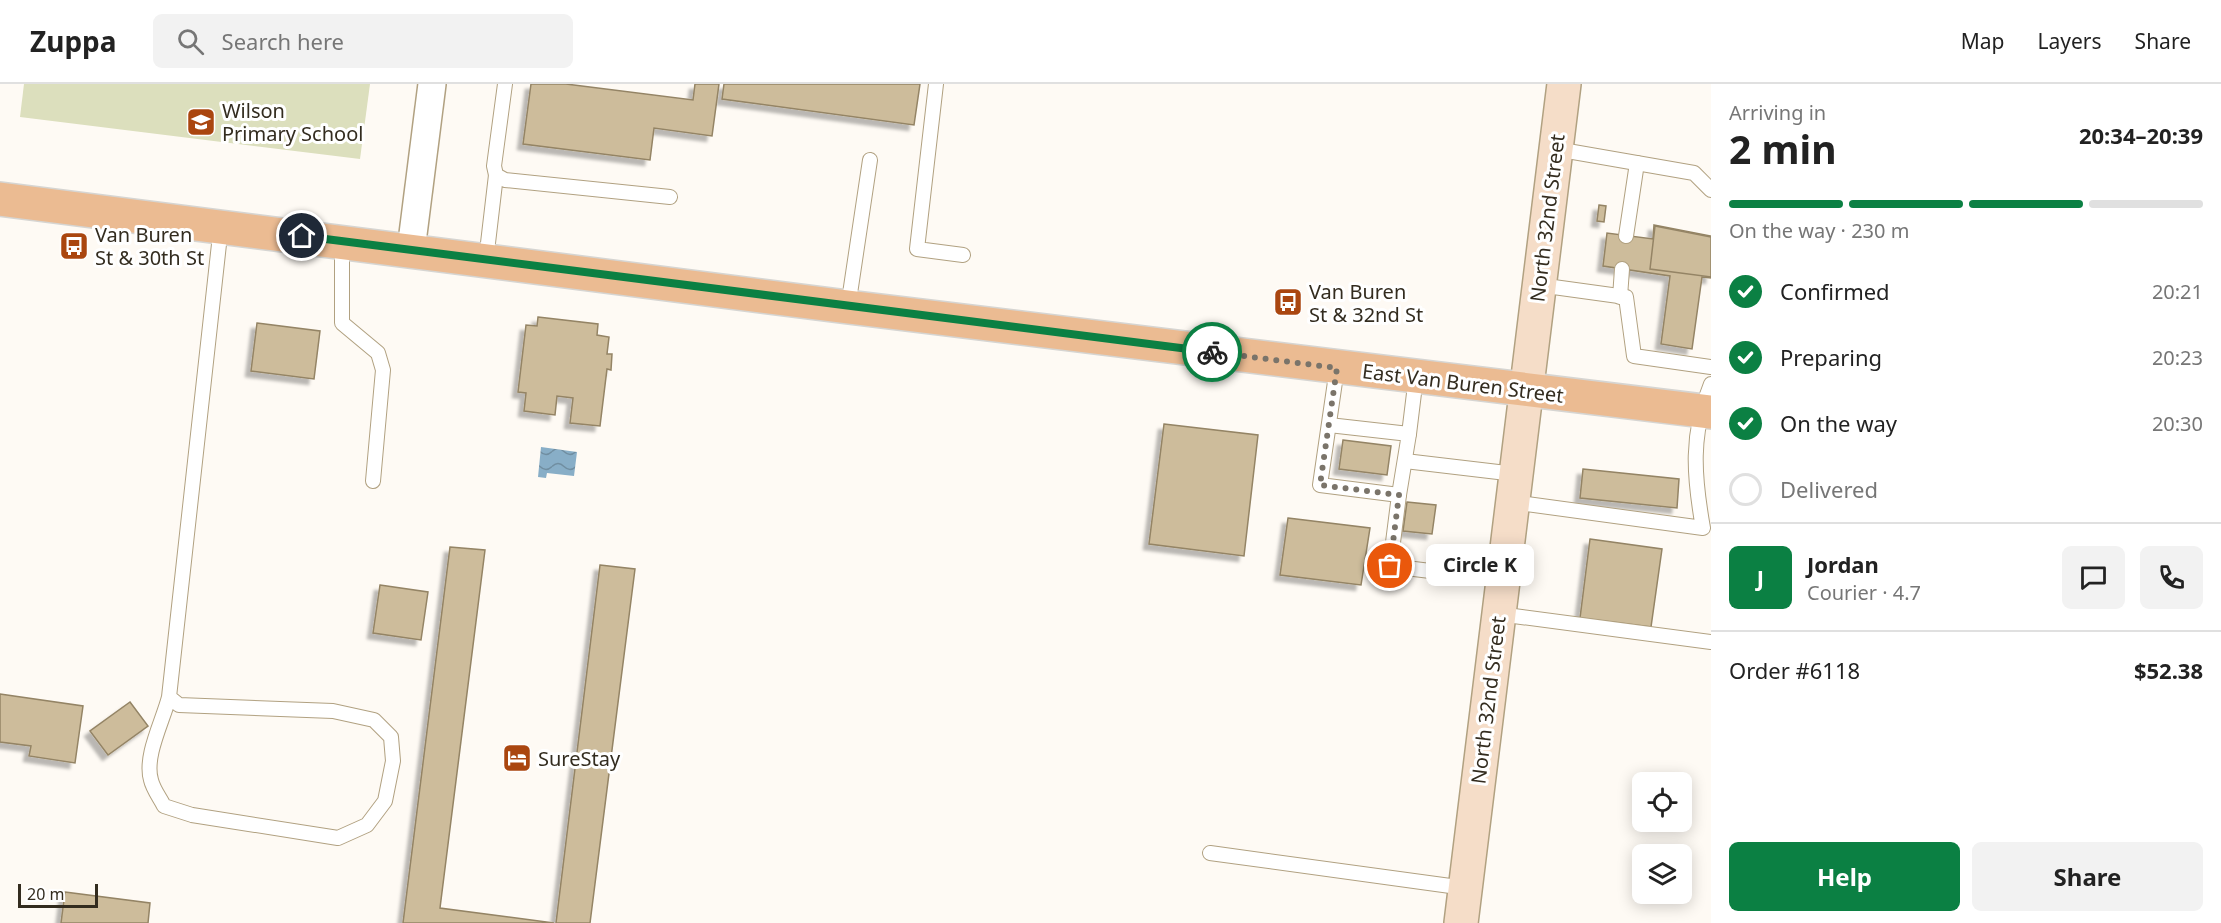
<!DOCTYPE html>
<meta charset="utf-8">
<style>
:root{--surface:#fff;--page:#f2f2f2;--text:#222;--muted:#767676;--line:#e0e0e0;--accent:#0b8043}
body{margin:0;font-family:"Noto Sans",sans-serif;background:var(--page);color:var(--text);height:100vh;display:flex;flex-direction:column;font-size:22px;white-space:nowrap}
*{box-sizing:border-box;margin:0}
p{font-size:20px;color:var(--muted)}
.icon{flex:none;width:33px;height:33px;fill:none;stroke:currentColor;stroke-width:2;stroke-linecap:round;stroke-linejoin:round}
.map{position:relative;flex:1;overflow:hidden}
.details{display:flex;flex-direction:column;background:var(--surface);width:510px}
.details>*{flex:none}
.controls{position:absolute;left:1632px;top:688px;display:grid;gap:12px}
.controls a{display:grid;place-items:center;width:60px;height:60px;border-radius:9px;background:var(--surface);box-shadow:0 3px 15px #0003;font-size:30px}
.scale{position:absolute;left:18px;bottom:15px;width:80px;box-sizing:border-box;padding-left:6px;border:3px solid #332c1f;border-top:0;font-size:16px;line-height:21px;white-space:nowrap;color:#332c1f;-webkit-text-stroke:4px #fff;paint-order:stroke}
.pin{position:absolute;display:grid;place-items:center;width:51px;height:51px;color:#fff;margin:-26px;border:3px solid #fff;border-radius:50%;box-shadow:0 2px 6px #0007}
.courier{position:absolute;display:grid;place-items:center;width:60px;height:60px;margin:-30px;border:4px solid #0b8043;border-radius:50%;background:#fff;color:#222;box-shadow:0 2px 8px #0007}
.bubble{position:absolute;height:42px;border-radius:9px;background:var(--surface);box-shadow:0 3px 15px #0003;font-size:20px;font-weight:700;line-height:42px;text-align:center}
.overview em{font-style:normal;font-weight:700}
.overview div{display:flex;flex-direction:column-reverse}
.overview{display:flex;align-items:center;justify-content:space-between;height:102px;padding:0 18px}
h1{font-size:39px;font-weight:700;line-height:45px}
.bar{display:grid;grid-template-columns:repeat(4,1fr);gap:9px 6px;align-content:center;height:72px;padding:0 18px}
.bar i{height:8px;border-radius:4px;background:var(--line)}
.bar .selected{background:var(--accent)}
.bar p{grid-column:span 4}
.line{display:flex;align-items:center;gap:15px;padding:0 18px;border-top:2px solid var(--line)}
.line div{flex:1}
.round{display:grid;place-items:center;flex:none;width:63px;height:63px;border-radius:9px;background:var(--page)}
ol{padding:0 18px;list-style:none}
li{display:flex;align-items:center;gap:18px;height:66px}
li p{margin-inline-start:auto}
li .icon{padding:6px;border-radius:50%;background:var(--accent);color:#fff;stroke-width:4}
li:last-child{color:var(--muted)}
li i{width:33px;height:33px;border:3px solid var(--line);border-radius:50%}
.action{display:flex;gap:12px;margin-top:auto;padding:12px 18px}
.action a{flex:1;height:69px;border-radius:9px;background:var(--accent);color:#fff;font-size:24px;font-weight:700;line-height:69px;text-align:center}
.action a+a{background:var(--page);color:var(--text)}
header{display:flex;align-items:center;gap:36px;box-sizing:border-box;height:84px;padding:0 30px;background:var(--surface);border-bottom:2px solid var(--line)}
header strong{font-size:28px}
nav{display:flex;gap:33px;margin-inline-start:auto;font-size:21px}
.search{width:420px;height:54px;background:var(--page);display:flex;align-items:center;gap:15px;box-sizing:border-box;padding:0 21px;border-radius:9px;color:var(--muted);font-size:22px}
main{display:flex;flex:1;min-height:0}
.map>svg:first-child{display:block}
.pitch{fill:#dcdfbd}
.water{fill:url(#water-waves)}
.building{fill:#cdbc9b;stroke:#948465;stroke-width:1.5;filter:url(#shadow)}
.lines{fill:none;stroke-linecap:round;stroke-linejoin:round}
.lane-casing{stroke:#b1a181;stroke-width:16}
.street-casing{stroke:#b1a181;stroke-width:30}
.secondary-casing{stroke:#b1a181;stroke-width:36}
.primary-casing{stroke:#d6d5d2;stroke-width:36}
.lane{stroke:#fff;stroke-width:14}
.street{stroke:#fff;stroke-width:27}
.secondary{stroke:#f5ddc8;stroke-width:33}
.primary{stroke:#ebbb92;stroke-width:33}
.done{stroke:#7a746a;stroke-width:6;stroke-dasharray:0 10.8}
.route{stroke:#0b8043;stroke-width:8}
.labels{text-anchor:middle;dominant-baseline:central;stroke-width:6;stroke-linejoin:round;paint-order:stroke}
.poi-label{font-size:20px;fill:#332c1f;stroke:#fff;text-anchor:start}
.street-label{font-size:20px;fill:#332c1f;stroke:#fff}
</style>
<header>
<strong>Zuppa</strong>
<div class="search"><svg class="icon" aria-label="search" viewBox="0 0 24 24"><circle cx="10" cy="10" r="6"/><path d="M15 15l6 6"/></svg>Search here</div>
<nav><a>Map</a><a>Layers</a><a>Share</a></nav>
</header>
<main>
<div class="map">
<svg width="1711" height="839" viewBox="0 0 1711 839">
<defs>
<pattern id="water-waves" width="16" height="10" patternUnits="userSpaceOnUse" patternTransform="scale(1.5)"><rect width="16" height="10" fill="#88aec7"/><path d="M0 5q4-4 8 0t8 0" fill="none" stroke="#708ea1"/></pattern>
<filter id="shadow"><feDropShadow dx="-5.5" dy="5.5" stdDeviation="1.5" flood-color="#0004"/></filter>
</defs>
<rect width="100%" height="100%" fill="#fefaf4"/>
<polygon class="pitch" points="24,0 370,0 360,75 20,33"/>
<polygon class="water" points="541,363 577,368 574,392 547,389 546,394 538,393"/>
<g class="building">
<polygon points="531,0 566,0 693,16 695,0 719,0 712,52 654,44 650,76 523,60"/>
<polygon points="724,0 920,0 914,41 722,15"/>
<polygon points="1599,121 1606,122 1604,138 1597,137"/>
<polygon points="1654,141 1711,152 1711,194 1702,193 1692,265 1661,260 1670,192 1603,182 1607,149 1653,155"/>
<polygon points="1655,142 1711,153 1711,193 1650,185"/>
<polygon points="538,233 598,240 597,251 609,253 607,270 612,270 611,286 607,285 600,342 570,339 573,314 557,312 555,331 524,327 526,309 518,308 526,241 537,242"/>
<polygon points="257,239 320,247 314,295 251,287"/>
<polygon points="1164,340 1258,351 1244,472 1149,460"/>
<polygon points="1343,356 1391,362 1387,391 1339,385"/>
<polygon points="1583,385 1679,395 1677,424 1580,414"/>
<polygon points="1407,418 1436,421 1432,450 1403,447"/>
<polygon points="1288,434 1370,444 1361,501 1280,491"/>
<polygon points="1590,455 1662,465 1651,543 1580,534"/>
<polygon points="450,463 485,466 440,824 554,839 403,839"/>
<polygon points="600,481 635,485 590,839 556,839"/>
<polygon points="380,501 428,508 421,556 373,549"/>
<polygon points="0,610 83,622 75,679 29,672 31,662 0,658"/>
<polygon points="130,618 148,642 108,671 90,647"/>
<polygon points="65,808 150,819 148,839 61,839"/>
</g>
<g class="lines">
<g class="lane-casing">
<g id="lane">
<polyline points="505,0 494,82 496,91 505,96 670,113"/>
<polyline points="936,0 917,165 963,171"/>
<polyline points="1556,65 1694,89 1711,106"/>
<polyline points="1626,152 1637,79"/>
<polyline points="342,159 342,239 378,269 383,286 373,397"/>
<polyline points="486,176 496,91"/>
<polyline points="1539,201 1626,213 1634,272 1711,283"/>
<polyline points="1620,213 1622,185"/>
<polyline points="848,223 870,76"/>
<polyline points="1337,284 1320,401 1399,411 1390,482 1503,496"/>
<polyline points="1329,341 1409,350 1399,411"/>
<polyline points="1409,350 1416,293"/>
<polyline points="1405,377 1515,390"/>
<path d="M 1512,418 L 1703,444 C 1694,393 1690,350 1711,300"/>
<polyline points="1499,530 1711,558"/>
<path d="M 169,613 L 179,621 L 333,627 L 374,636 L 391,653 L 393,677 L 385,717 L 367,741 L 338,754 L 192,731 L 164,722 C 160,714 153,705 151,696 C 144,672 163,637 169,613 L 221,142"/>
<polyline points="1210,769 1465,804"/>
</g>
</g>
<g class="street-casing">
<polyline id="street" points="411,166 432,0"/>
</g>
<g class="secondary-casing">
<polyline id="secondary" points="1461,839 1564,0"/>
</g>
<g class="primary-casing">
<polyline id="primary" points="0,115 848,223 1711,328"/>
</g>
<use href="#lane" class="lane"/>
<use href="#street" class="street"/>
<use href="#secondary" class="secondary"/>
<use href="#primary" class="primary"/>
</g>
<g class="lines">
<polyline class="done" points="1212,268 1337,284 1320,401 1399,411 1390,482"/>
<polyline class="route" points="302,152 1212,268"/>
</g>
<defs>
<g id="school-square" transform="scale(1.5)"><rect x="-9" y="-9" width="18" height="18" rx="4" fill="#aa460f" stroke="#fff"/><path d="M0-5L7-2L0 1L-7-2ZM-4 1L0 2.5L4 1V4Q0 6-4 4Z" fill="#fff"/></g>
<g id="bus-square" transform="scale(1.5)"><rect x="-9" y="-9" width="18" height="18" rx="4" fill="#aa460f" stroke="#fff"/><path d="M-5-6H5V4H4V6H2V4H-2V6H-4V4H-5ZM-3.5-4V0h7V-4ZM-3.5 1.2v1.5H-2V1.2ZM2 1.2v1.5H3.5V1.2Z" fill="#fff"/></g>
<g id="hotel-square" transform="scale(1.5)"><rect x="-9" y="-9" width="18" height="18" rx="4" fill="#aa460f" stroke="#fff"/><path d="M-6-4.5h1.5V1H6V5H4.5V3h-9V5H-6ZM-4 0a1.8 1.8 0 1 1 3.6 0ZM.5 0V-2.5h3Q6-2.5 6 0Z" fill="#fff"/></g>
</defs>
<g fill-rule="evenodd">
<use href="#school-square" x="201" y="38"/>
<use href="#bus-square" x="74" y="162"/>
<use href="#bus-square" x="1288" y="218"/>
<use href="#hotel-square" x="517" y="674"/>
</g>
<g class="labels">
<g class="poi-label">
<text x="222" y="26">Wilson<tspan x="222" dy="23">Primary School</tspan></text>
<text x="95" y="150">Van Buren<tspan x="95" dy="23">St &amp; 30th St</tspan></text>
<text x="1309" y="207">Van Buren<tspan x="1309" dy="23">St &amp; 32nd St</tspan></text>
<text x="538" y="674">SureStay</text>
</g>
<g class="street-label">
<text transform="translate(1547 134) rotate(-83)">North 32nd Street</text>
<text transform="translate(1463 299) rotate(7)">East Van Buren Street</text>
<text transform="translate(1488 616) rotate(-83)">North 32nd Street</text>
</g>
</g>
</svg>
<div class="controls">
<a><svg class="icon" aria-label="locate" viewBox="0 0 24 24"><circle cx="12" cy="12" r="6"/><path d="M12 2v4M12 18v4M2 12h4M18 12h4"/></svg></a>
<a><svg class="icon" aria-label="layers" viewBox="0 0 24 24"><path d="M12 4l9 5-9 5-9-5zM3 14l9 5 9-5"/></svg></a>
</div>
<div class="scale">20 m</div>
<div class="pin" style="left:1390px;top:482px;background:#ea580c"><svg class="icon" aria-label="bag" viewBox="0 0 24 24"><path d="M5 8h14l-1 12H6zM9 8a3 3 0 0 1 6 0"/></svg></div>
<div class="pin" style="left:302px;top:152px;background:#1f2937"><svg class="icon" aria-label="home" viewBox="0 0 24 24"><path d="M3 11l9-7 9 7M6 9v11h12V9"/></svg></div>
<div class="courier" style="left:1212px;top:268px"><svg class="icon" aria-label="bike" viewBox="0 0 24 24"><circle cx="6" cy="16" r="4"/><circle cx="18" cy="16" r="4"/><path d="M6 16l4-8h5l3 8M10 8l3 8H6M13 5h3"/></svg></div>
<div class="bubble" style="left:1426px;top:460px;width:108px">Circle K</div>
</div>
<section class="details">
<div class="overview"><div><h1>2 min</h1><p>Arriving in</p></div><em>20:34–20:39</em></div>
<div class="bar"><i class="selected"></i><i class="selected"></i><i class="selected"></i><i></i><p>On the way · 230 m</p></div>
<ol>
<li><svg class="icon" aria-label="check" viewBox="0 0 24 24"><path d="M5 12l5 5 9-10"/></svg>Confirmed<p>20:21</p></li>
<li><svg class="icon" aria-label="check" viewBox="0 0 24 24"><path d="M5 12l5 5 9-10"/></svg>Preparing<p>20:23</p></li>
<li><svg class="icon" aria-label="check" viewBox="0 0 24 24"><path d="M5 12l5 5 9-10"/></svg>On the way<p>20:30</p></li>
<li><i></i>Delivered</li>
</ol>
<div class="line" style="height:108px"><b class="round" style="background:var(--accent);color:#fff">J</b><div><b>Jordan</b><p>Courier · 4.7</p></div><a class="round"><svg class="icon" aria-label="chat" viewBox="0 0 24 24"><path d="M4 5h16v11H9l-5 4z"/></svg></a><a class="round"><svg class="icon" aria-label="phone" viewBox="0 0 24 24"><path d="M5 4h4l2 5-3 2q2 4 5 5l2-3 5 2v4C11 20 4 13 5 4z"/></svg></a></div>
<div class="line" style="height:78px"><div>Order #6118</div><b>$52.38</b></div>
<div class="action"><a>Help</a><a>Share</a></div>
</section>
</main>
